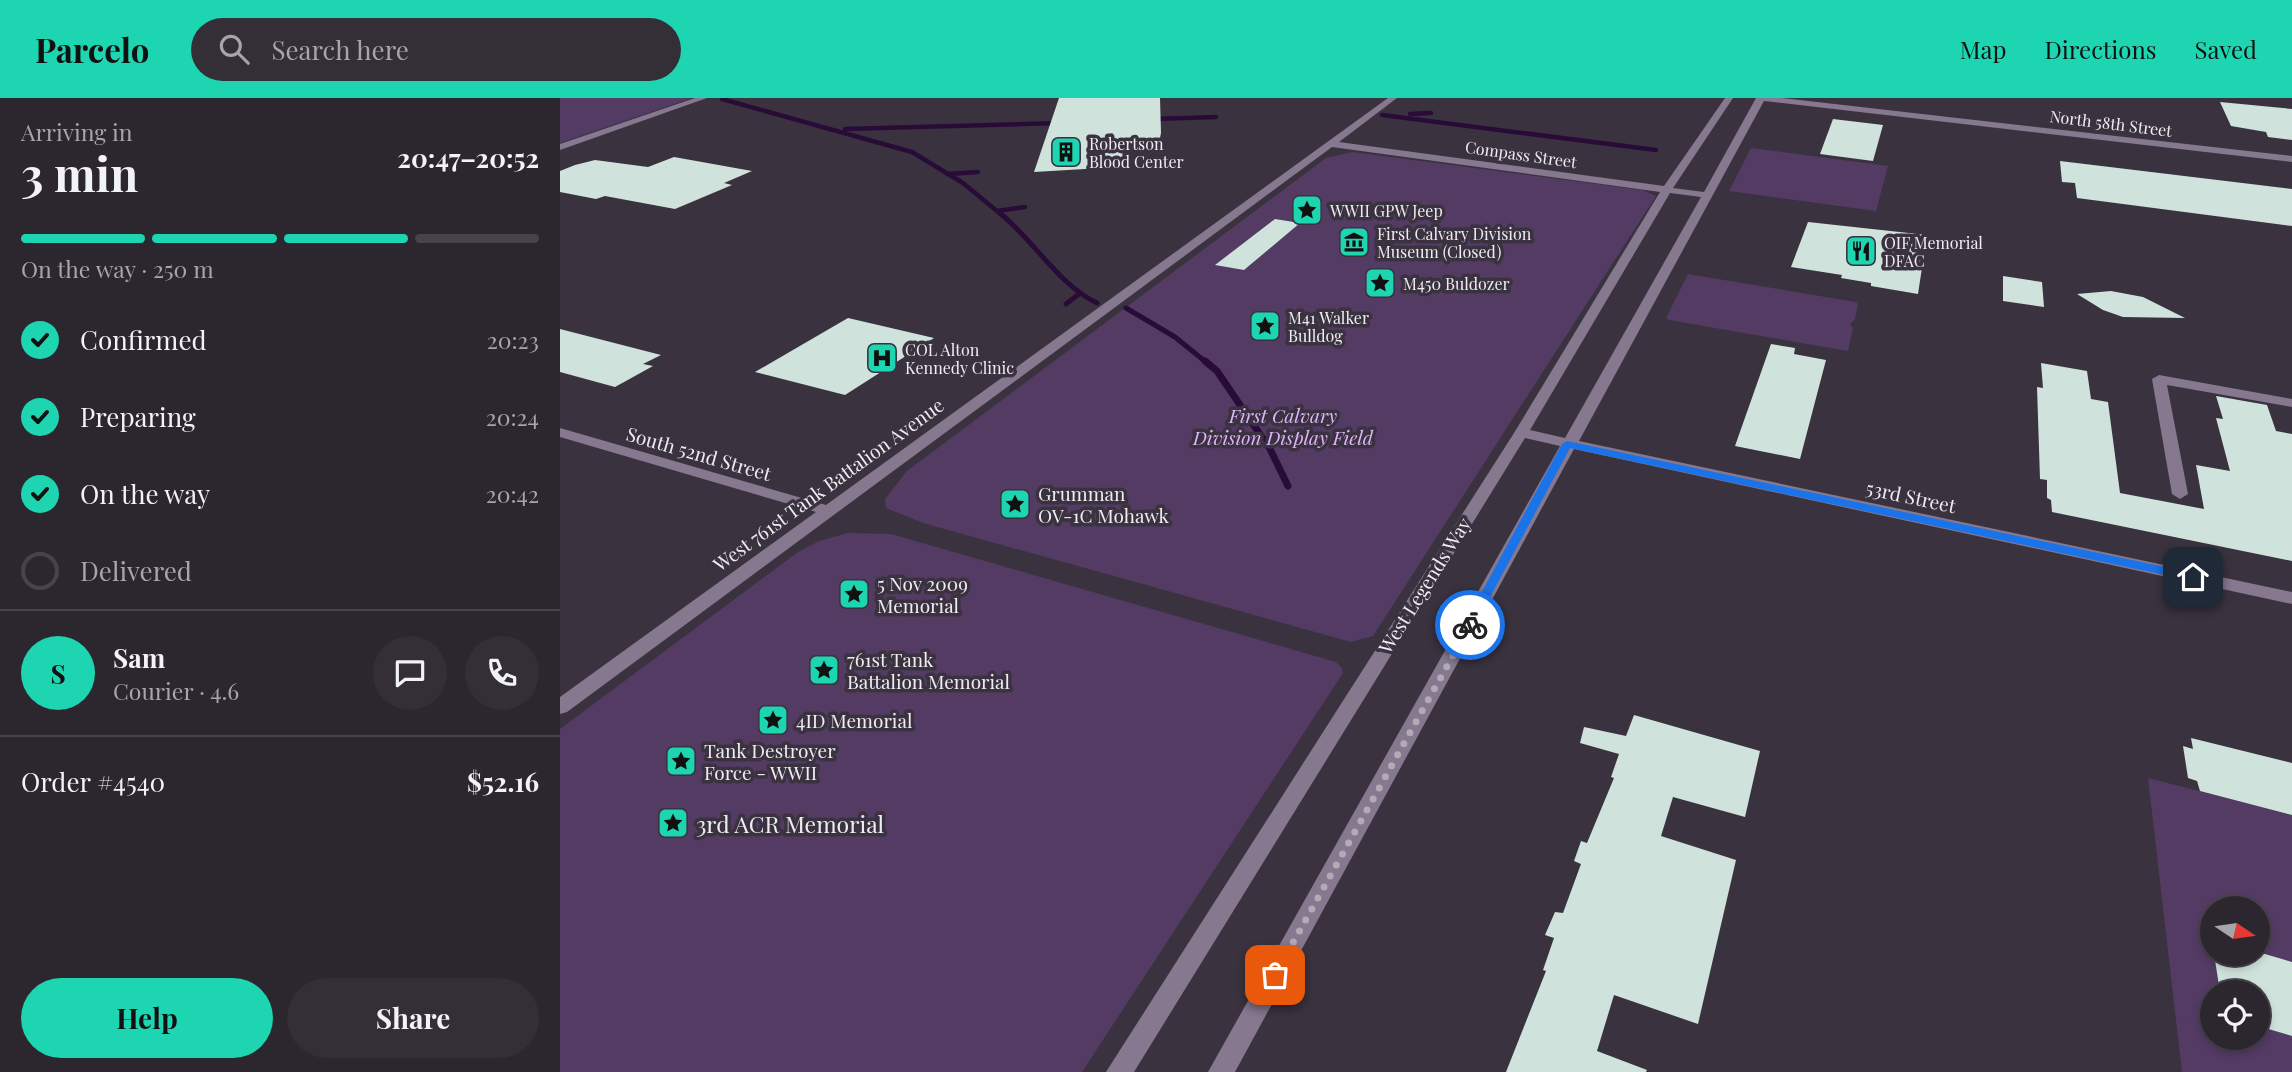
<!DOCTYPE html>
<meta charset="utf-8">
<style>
:root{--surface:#2c262f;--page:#342e37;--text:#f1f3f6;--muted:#a6a5aa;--line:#48434b;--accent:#1dd5b1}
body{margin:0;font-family:"Playfair Display",serif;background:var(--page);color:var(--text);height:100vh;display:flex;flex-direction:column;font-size:26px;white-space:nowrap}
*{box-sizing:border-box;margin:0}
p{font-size:23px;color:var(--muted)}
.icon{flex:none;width:38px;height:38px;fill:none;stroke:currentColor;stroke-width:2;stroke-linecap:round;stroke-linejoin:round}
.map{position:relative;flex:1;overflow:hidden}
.drawer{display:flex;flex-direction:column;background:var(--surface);width:560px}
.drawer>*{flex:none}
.needle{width:46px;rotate:103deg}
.buttons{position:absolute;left:1640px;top:798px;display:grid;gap:14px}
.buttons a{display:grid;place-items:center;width:70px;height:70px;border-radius:50%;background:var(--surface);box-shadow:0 4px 10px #0003,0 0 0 2px var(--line);font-size:35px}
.pin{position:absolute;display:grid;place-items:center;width:60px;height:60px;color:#fff;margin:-30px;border-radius:14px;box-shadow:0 4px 10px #0006}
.courier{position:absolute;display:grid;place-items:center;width:70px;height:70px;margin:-35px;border:5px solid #1a73e8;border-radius:50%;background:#fff;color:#222;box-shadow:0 2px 9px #0007}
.headline em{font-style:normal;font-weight:700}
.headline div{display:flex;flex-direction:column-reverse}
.headline{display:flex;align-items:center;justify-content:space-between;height:119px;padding:0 21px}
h1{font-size:46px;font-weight:700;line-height:52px}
.bar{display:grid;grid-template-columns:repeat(4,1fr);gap:10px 7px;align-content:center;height:84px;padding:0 21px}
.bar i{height:9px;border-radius:5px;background:var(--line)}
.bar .on{background:var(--accent)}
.bar p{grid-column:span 4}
.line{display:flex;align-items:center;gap:18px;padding:0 21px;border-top:2px solid var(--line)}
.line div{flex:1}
.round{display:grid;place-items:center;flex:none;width:74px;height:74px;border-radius:37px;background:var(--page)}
ol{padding:0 21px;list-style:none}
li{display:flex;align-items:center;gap:21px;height:77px}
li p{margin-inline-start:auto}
li .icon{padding:7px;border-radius:50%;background:var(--accent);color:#111;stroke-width:4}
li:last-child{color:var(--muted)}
li i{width:38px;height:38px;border:4px solid var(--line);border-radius:50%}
.primary-button{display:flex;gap:14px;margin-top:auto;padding:14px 21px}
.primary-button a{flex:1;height:80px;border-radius:42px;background:var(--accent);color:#111;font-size:28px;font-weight:700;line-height:80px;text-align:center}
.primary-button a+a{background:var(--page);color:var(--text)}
header{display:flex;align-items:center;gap:42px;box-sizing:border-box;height:98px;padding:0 35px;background:var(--accent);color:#111}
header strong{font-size:33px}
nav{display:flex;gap:38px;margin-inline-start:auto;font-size:24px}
.search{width:490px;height:63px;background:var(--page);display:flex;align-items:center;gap:18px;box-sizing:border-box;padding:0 24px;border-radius:38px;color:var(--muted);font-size:26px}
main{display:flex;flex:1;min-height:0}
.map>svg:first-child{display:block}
.green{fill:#533b63}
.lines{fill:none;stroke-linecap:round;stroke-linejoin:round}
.stream-far2{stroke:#280c37;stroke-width:4.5}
.stream-far1{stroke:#280c37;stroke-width:5}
.stream{stroke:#280c37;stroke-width:7}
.building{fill:#cfe3dc}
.minor{fill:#85788f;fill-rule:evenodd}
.route{fill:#1a73e8}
.done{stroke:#b0abb4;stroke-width:7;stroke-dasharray:0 12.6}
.labels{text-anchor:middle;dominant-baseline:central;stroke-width:7;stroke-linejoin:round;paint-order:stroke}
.far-street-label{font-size:16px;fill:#f0ebf3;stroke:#3a333f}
.far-poi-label{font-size:16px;fill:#f0ebf3;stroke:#3a333f;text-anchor:start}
.park-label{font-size:19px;font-style:italic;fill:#dfb2fd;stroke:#3a333f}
.street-label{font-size:19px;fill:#f0ebf3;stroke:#3a333f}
.poi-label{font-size:19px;fill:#f0ebf3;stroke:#3a333f;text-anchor:start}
.near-poi-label{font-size:23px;fill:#f0ebf3;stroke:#3a333f;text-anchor:start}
</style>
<header>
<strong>Parcelo</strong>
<div class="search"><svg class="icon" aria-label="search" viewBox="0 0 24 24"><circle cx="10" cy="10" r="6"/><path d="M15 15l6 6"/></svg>Search here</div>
<nav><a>Map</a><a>Directions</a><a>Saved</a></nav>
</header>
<main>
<section class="drawer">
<div class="headline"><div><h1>3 min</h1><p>Arriving in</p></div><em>20:47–20:52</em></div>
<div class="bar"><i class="on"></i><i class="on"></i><i class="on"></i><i></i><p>On the way · 250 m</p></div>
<ol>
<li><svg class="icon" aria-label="check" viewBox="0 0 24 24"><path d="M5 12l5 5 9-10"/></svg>Confirmed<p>20:23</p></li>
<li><svg class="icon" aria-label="check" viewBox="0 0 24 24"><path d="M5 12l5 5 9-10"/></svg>Preparing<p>20:24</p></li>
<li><svg class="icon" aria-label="check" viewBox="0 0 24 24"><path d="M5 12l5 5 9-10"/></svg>On the way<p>20:42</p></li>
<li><i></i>Delivered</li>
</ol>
<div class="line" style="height:126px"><b class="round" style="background:var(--accent);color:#111">S</b><div><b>Sam</b><p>Courier · 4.6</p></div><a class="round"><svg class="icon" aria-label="chat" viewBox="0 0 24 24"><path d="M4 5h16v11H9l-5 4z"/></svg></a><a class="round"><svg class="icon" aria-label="phone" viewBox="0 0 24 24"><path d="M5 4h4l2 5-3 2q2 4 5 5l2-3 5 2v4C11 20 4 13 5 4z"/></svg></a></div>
<div class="line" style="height:91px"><div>Order #4540</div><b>$52.16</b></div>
<div class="primary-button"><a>Help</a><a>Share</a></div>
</section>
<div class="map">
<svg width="1732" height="974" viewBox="0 0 1732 974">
<rect width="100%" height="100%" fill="#3a333f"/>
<g class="green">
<polygon points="0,0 132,0 0,45"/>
<polygon points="1191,50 1328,68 1316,113 1169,93"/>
<polygon points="792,54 1082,92 1096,98 813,538 791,544 363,425 326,410 325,401 347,373 766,60"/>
<polygon points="1128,176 1296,204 1298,206 1295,221 1290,226 1293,230 1288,253 1109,222 1106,220"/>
<polygon points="288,435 331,436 776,564 781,569 783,575 522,974 0,974 0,631 238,454 259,443"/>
<polygon points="1588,680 1732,717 1732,864 1698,854 1698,810 1652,810 1652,856 1665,856 1666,859 1654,857 1660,894 1652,894 1652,940 1698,940 1698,928 1732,938 1732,974 1622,974"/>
</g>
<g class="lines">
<g class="stream-far2">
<polyline points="162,1 352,54 403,85 443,118"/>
<polyline points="850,16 871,15"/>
<polyline points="822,17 1096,52"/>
<polyline points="593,21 656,19"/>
<polyline points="285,31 499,25"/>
<polyline points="387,76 418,74"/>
<polyline points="437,113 465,109"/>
</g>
<g class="stream-far1">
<path d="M 441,116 C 474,143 499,187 537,205"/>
<polyline points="506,206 519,196"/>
<polyline points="566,210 615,239 647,265"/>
</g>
<polyline class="stream" points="645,263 657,273 710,351 728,388"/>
</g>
<g class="building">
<polygon points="499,0 600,0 601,35 598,49 570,51 566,60 542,70 474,74"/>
<polygon points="1660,4 1732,11 1732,42 1708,39 1706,34 1671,28"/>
<polygon points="1273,21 1323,27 1313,63 1260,56"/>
<polygon points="114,59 192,73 164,85 172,87 115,111 45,98 36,101 0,94 0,73 15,67 35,62 88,69"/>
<polygon points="1500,63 1732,91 1732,128 1517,100 1515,85 1502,84"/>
<polygon points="715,121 740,125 684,172 655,167"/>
<polygon points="1248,124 1367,137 1358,196 1311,188 1311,185 1281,180 1282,177 1231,169"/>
<polygon points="1443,178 1482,184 1484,209 1443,203"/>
<polygon points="1551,193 1583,199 1625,220 1563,219 1543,212 1517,196"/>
<polygon points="288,220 374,240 285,297 195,274"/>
<polygon points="0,231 101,257 83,266 93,268 55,289 0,274"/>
<polygon points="1211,246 1235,250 1234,256 1266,262 1240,361 1175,348"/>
<polygon points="1481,265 1527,273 1531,301 1548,304 1560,395 1644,411 1636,367 1670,373 1656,320 1663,321 1656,298 1707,307 1716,333 1732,336 1732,463 1492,414 1491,402 1487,400 1487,382 1480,381 1477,289 1483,290"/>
<polygon points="1074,617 1200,653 1185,719 1113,699 1101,738 1176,762 1138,926 1054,897 1037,953 1087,972 1086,974 946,974 986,873 983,872 994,840 985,837 995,814 1003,815 1021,766 1014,763 1021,743 1027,745 1054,680 1051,679 1059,656 1020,645 1024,629 1066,638"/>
<polygon points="1631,640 1732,665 1732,717 1640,693 1637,683 1628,680 1623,648 1633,651"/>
<polygon points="1654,856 1705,856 1732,864 1732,938 1698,928 1698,894 1660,894"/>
</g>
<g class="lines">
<g class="minor">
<polygon points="135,0 147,0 0,52 0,46"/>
<path d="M 828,0 L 837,0 L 779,44 L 1104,88 L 1165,0 L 1173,0 L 1113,90 L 1144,94 L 1196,0 L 1222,0 L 1732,58 L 1732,64 L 1204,3 L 1019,343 L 1732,494 L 1732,506 L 1014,351 L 675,974 L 648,974 L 1000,348 L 965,340 L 574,974 L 546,974 L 954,335 L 1100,94 L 772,49 L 7,614 L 0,616 L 0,599 L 256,414 L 0,339 L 0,330 L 266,407 ZM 1110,95 L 1141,99 L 1005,340 L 970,332 Z"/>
<polygon points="1599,277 1732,301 1732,309 1607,287 1628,396 1620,401 1612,396 1592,281"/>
</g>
</g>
<polygon class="route" points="1007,343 1633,475 1639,479 1633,483 1010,350 915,527 914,530 905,530 904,527 1002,346"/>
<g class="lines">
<polyline class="done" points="715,877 910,527"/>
</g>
<defs>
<g id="building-square" transform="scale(1.575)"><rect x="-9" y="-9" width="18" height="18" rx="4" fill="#1dd5b1" stroke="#3a333f"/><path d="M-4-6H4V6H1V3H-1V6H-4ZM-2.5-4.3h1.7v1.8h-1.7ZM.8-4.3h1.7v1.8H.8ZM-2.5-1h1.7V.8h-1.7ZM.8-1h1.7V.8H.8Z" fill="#111"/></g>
<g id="sight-square" transform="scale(1.575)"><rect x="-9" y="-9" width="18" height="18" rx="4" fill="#1dd5b1" stroke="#3a333f"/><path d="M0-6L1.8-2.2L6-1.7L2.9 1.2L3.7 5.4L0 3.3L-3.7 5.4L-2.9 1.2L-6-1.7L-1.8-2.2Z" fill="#111"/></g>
<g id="museum-square" transform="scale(1.575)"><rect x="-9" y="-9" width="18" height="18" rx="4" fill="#1dd5b1" stroke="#3a333f"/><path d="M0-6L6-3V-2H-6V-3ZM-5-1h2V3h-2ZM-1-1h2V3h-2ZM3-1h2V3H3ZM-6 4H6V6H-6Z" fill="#111"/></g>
<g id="restaurant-square" transform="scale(1.575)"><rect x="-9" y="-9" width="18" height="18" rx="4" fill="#1dd5b1" stroke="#3a333f"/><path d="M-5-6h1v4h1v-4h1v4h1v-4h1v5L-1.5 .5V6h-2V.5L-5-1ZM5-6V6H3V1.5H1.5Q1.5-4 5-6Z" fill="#111"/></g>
<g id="hospital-square" transform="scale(1.575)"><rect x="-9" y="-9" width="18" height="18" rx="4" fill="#1dd5b1" stroke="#3a333f"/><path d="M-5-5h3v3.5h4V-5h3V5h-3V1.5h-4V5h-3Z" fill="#111"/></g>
</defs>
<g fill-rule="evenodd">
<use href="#building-square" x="506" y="54"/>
<use href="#sight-square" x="747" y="112"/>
<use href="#museum-square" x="794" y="144"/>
<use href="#restaurant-square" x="1301" y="153"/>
<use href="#sight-square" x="820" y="185"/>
<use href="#sight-square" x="705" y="228"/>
<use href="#hospital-square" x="322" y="260"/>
<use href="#sight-square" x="455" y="406"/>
<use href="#sight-square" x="294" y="496"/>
<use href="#sight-square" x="264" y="572"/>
<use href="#sight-square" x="213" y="622"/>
<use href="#sight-square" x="121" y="663"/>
<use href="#sight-square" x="113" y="725"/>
</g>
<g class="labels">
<g class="far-street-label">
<text transform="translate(1551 25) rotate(7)">North 58th Street</text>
<text transform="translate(961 56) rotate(8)">Compass Street</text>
</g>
<g class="far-poi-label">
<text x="529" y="45">Robertson<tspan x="529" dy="18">Blood Center</tspan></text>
<text x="770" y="112">WWII GPW Jeep</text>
<text x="817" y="135">First Calvary Division<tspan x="817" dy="18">Museum (Closed)</tspan></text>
<text x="1324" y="144">OIF Memorial<tspan x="1324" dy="18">DFAC</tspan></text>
<text x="843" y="185">M450 Buldozer</text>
<text x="728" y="219">M41 Walker<tspan x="728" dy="18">Bulldog</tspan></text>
<text x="345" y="251">COL Alton<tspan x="345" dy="18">Kennedy Clinic</tspan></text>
</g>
<g class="park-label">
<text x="723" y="317">First Calvary<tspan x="723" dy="22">Division Display Field</tspan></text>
</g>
<g class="street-label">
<text transform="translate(139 355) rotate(16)">South 52nd Street</text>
<text transform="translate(268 386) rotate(-36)">West 761st Tank Battalion Avenue</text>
<text transform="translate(1351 398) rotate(12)">53rd Street</text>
<text transform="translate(864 487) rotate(-58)">West Legends Way</text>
</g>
<g class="poi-label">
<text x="478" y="395">Grumman<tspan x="478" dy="22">OV-1C Mohawk</tspan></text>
<text x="317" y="485">5 Nov 2009<tspan x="317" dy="22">Memorial</tspan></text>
<text x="287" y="561">761st Tank<tspan x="287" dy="22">Battalion Memorial</tspan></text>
<text x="236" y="622">4ID Memorial</text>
<text x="144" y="652">Tank Destroyer<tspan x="144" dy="22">Force - WWII</tspan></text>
</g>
<g class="near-poi-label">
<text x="136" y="725">3rd ACR Memorial</text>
</g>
</g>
</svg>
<div class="buttons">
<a><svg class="needle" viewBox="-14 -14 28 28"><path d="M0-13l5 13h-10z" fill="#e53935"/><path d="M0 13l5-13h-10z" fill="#a6a5aa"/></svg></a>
<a><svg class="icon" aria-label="locate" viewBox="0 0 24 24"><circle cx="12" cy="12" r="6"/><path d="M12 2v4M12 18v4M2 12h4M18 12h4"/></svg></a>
</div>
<div class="pin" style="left:715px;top:877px;background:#ea580c"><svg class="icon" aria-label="bag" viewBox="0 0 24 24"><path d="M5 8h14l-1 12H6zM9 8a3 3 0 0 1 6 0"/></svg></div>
<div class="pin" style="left:1633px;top:479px;background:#1f2937"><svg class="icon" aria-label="home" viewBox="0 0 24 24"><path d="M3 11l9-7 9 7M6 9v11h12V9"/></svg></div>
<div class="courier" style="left:910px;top:527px"><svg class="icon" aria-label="bike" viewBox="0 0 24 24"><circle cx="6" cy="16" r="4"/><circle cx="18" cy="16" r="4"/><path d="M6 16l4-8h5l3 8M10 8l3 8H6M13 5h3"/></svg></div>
</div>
</main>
